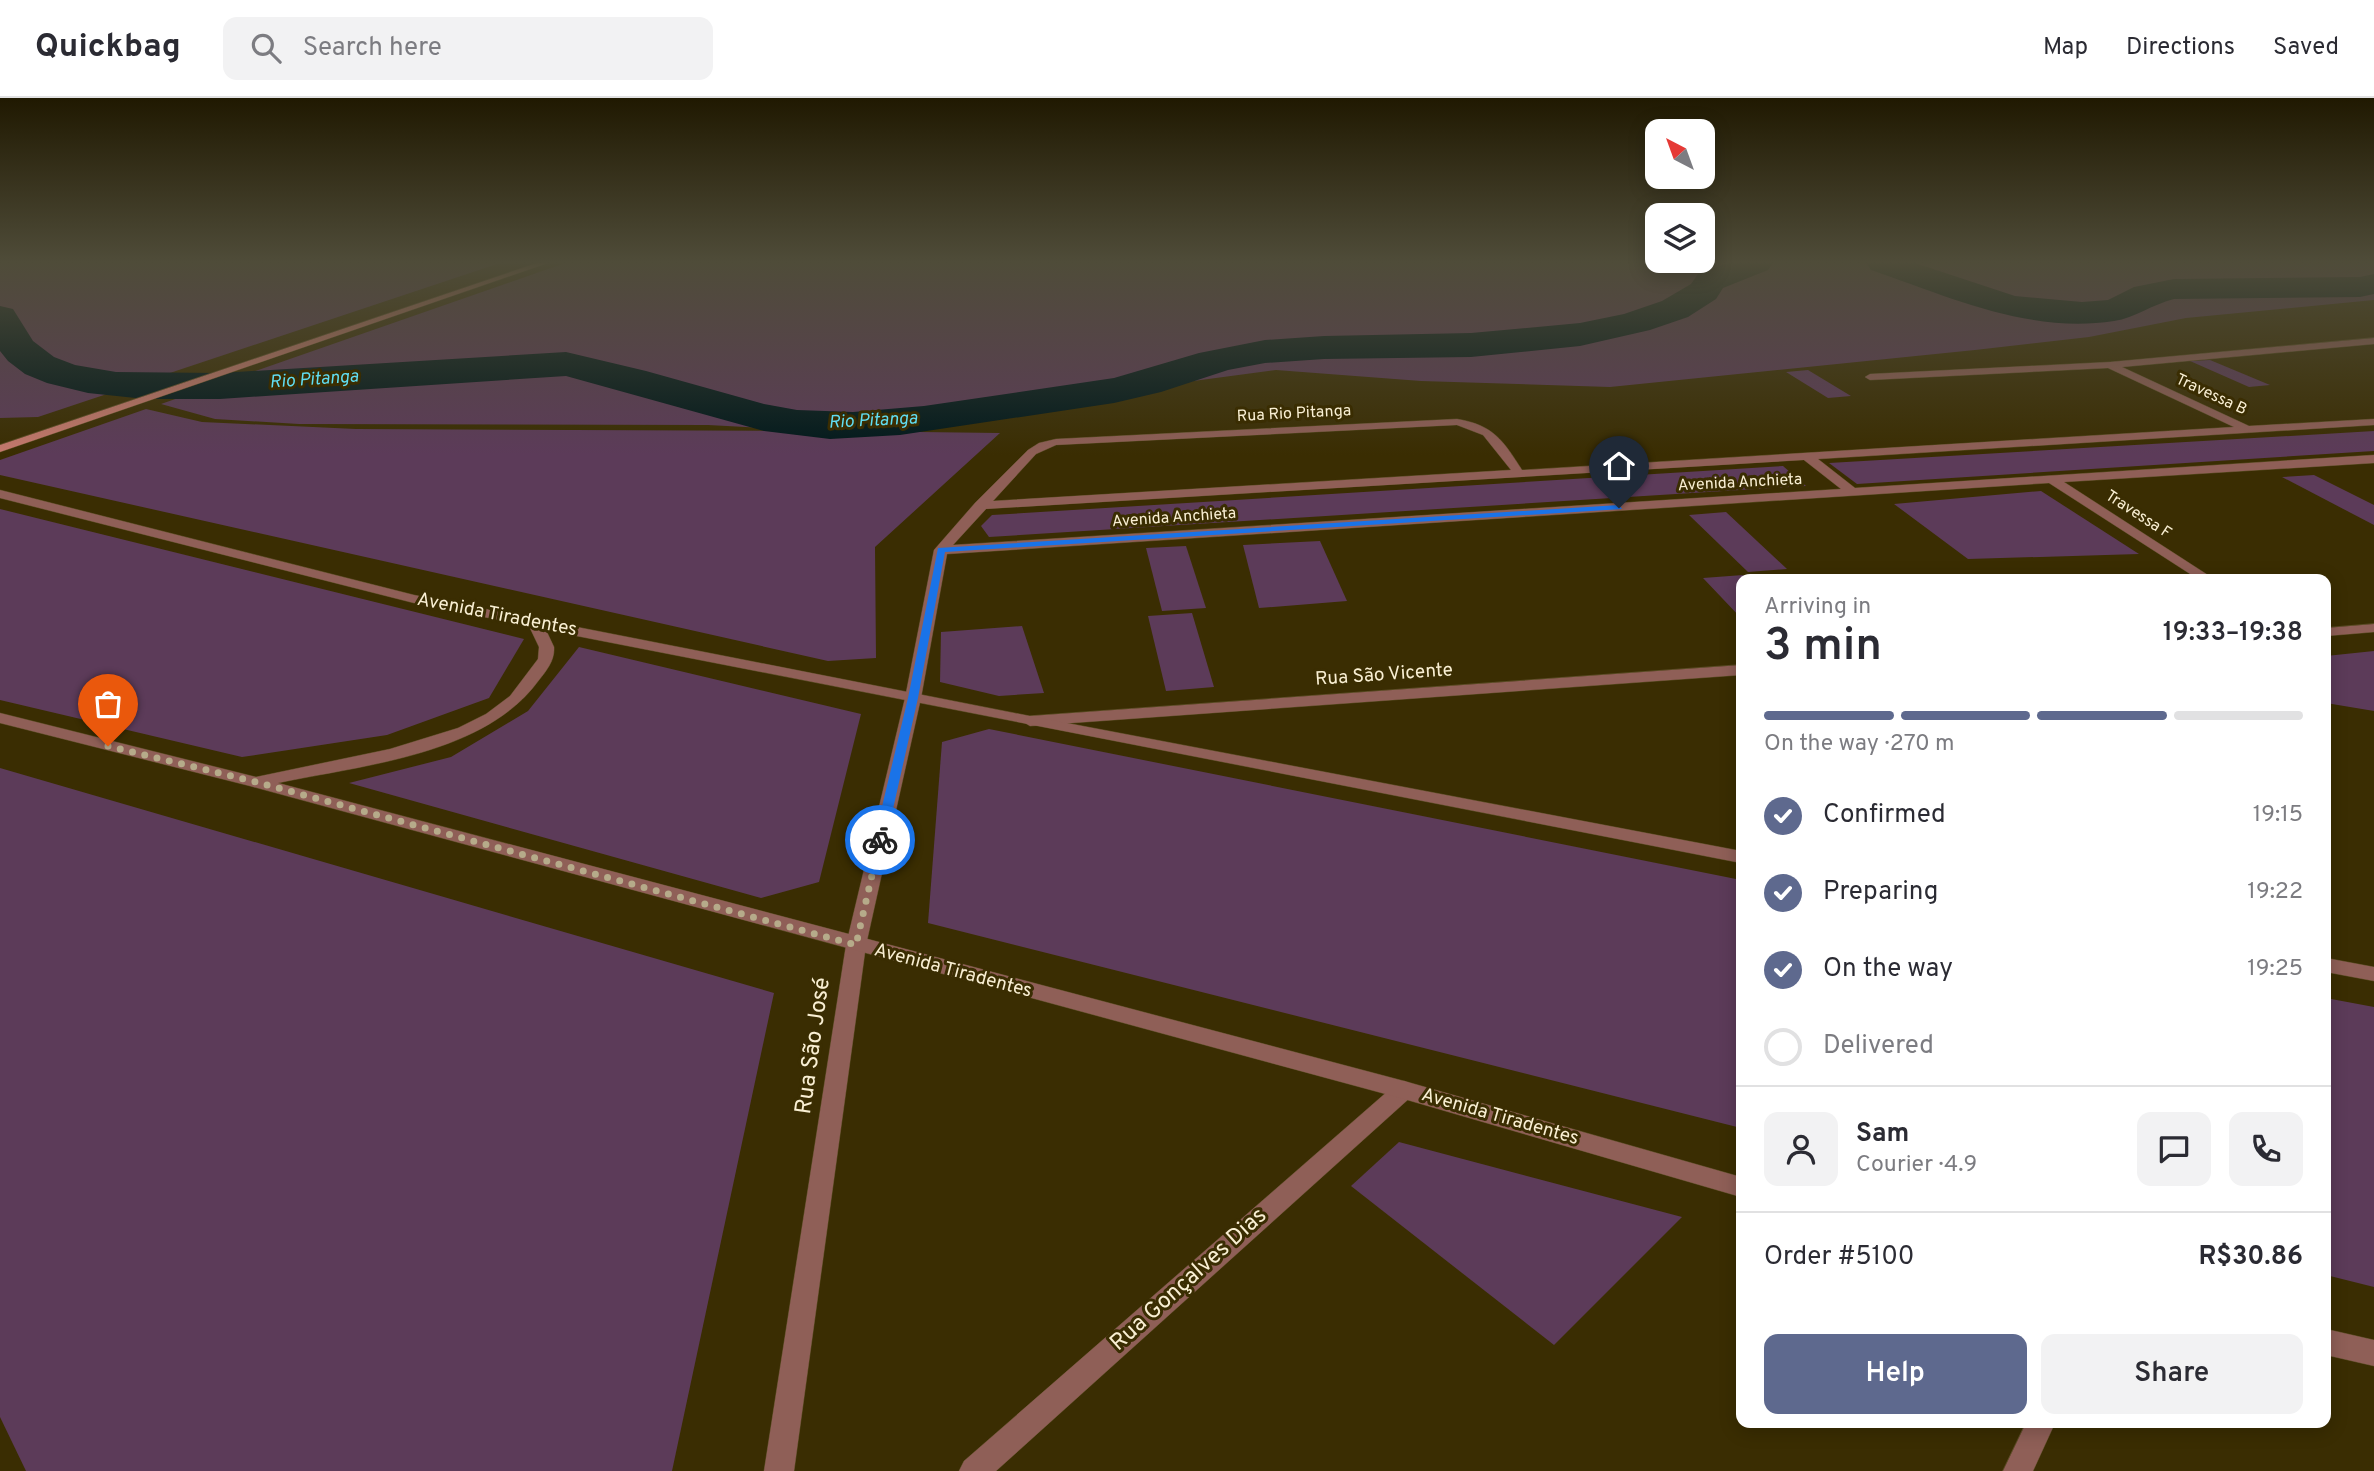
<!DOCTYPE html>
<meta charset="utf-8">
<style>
:root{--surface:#fff;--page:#f2f2f3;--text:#2b2b33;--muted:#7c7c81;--line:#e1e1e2;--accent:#5e698e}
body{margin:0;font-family:Overpass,sans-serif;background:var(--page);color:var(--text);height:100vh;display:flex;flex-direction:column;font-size:26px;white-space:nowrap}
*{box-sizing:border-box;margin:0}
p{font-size:23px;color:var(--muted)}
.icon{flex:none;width:38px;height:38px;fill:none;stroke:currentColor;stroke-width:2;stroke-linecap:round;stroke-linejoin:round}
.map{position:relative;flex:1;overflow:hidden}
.sheet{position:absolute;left:1736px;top:476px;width:595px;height:854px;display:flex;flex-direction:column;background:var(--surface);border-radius:14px;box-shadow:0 4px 18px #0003}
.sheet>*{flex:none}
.needle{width:46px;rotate:319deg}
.buttons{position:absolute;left:1645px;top:21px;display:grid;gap:14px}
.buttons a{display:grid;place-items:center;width:70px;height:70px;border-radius:14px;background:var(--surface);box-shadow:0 4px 18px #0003;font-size:35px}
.pin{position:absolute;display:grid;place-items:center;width:60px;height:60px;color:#fff;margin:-72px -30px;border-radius:50% 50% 50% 0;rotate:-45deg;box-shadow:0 0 7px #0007}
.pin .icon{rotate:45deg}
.courier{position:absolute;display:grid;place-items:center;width:70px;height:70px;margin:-35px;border:5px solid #1a73e8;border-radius:50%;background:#fff;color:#222;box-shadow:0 2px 9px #0007}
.headline em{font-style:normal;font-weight:600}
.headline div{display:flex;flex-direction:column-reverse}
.headline{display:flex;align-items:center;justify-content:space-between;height:119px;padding:0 28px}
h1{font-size:46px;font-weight:600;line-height:52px}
.bar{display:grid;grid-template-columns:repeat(4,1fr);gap:10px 7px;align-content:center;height:84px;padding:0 28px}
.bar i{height:9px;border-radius:5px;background:var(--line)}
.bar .current{background:var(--accent)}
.bar p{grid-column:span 4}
.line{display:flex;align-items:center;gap:18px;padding:0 28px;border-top:2px solid var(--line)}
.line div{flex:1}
.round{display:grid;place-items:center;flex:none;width:74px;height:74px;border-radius:14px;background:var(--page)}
ol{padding:0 28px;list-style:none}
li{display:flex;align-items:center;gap:21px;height:77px}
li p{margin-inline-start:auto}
li .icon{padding:7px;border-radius:50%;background:var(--accent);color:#fff;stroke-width:4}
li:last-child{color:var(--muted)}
li i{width:38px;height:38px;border:4px solid var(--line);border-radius:50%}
.action{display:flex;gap:14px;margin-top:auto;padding:14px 28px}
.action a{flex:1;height:80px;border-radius:14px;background:var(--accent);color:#fff;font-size:28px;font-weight:600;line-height:80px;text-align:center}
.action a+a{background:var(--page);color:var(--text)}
header{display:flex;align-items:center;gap:42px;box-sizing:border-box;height:98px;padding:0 35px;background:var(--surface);border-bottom:2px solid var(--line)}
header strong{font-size:33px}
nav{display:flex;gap:38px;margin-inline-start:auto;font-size:24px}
.search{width:490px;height:63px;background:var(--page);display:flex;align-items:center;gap:18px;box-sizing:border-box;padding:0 24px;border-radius:14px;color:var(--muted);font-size:26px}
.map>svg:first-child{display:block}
.green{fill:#5c3b59}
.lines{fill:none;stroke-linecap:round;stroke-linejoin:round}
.river{fill:#00181c;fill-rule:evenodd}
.minor-casing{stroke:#594c23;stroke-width:1}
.tertiary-casing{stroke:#594c23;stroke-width:1}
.secondary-casing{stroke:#594c23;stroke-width:1}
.minor{fill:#8f5f57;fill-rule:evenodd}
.tertiary{fill:#8f5f57;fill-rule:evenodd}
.secondary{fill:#c5796d;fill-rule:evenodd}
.route{fill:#1a73e8}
.done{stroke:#b6ab8a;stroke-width:7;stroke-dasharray:0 12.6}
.labels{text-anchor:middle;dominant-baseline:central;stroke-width:6;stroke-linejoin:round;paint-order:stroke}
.far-street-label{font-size:16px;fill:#f9efd3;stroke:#3a2d02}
.far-water-label{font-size:18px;font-style:italic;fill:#60ddf2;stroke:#3a2d02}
.street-label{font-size:19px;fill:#f9efd3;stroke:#3a2d02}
.near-street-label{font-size:23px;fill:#f9efd3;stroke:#3a2d02}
</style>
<header>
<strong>Quickbag</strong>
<div class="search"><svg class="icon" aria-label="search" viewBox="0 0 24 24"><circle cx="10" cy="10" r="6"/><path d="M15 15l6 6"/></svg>Search here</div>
<nav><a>Map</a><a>Directions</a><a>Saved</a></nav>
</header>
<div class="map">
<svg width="2374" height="1373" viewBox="0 0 2374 1373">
<rect width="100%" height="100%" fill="#3a2d02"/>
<g class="green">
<polygon points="0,165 500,165 38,319 0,320"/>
<polygon points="565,165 2374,165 2374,202 2186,220 2089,239 1975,252 1610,289 1421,283 1276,272 1156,288 1002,315 841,333 1000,335 875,449 876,560 828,563 0,377 0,362 146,311 202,324 356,331 823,333 708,327 299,326 215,321 161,306"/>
<polygon points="2210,262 2270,287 2249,289 2190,263"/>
<polygon points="1808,272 1851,298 1828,300 1786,274"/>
<polygon points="2374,333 2374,353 1857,386 1829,365"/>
<polygon points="1783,368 1806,388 989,439 981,428 992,417"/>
<polygon points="2314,377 2374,407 2374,427 2282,379"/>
<polygon points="2041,393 2139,456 1968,461 1894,406"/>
<polygon points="0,411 524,541 489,600 387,637 242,659 0,602"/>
<polygon points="1726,414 1787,471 1748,474 1689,417"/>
<polygon points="1320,443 1347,503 1259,510 1243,447"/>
<polygon points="1186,448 1206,510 1162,513 1146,450"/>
<polygon points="1743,477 1747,481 1741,481 1741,520 1703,480"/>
<polygon points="1192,515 1214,589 1166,593 1148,518"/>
<polygon points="1022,528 1044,595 999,598 940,584 941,534"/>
<polygon points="579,549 861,616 819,784 761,800 349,685 451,659 528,613"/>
<polygon points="2374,553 2374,613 2326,605 2326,558"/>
<polygon points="989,631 1741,782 1741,1030 928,825 942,644"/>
<polygon points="0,670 774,895 672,1373 26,1373 0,1319"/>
<polygon points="2326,900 2374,909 2374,1189 2326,1177"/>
<polygon points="1399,1044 1682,1119 1554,1247 1351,1088"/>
</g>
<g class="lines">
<g class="river">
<polygon points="1727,165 1773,165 1768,172 1723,190 1716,201 1688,219 1650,232 1580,248 1471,259 1324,261 1265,265 1228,272 1161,294 1114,305 900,337 830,341 764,333 566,278 220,301 145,301 88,295 47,285 25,276 8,263 0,253 0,208 13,211 33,243 54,259 75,267 116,274 220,275 566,254 646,273 764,306 797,312 853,314 924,308 1114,280 1199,255 1265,242 1324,238 1471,235 1580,225 1624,216 1662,203 1691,186 1698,176"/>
<path d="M 1866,165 L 1915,165 L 2015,198 L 2082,204 L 2108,202 L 2134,189 L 2174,181 L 2360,179 L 2374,176 L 2374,196 L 2360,199 L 2174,201 C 2153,206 2135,220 2114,223 C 2029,236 1950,199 1871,172 Z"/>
</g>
<g class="minor-casing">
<g id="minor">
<path d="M 2374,240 L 2374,246 L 2122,269 L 2249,328 L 2374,321 L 2374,327 L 1818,361 L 1855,390 L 2374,357 L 2374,365 L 2064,384 L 2214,481 L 2198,481 L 2049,385 L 947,456 L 921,600 L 866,847 L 794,1373 L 764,1373 L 846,847 L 905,600 L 934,452 L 975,405 L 1028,352 L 1039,345 L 1056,341 L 1457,321 C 1493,327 1503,342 1522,372 L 2234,329 L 2108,270 L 1870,282 L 1865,279 L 1870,276 L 2110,264 ZM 1457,327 L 1483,337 L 1511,372 L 993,403 L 1036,356 L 1056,347 ZM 1804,362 L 1841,391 L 953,447 L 986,411 Z"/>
<polygon points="2374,526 2374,534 2326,538 2326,530"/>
<polygon points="1741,567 1741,577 1030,628 1022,623 1030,618"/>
<polygon points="1404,983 1412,986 1415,992 1412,998 996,1373 959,1373 964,1363 1396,986"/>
<polygon points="2026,1325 2055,1325 2033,1373 2003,1373"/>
</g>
</g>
<g class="tertiary-casing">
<g id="tertiary">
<path d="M 0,392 L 414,497 L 1030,618 L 1741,753 L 1741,765 L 546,532 L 554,549 C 555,562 547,572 539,582 C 485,657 363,667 278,685 L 1404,983 L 1741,1079 L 1741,1099 L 1404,1001 L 250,688 L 0,625 L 0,615 L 256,679 L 390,651 L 458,630 L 486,616 L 510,598 L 538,561 L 539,549 L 529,528 L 414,505 L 0,400 Z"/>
<polygon points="2326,860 2374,869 2374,883 2326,874"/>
<polygon points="2326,1231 2374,1242 2374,1268 2326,1257"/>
</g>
</g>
<g class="secondary-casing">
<polygon id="secondary" points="537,165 548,165 0,354 0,347"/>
</g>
<use href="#minor" class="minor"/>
<use href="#tertiary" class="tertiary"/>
<use href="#secondary" class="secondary"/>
</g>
<linearGradient id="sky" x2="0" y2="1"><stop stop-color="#201901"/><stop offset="0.46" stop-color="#4f4c39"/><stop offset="1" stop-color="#4f4c39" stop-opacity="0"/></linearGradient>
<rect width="2374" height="357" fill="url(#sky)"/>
<polygon class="route" points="1619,407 1622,411 945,454 918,600 886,742 880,746 874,742 908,600 938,450"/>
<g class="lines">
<polyline class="done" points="108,648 256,684 856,847 880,742"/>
</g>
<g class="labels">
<g class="far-street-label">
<text transform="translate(2211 297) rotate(25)">Travessa B</text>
<text transform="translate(1294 316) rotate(-3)">Rua Rio Pitanga</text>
<text transform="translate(1740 385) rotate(-3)">Avenida Anchieta</text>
<text transform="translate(2138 417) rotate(33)">Travessa F</text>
<text transform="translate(1174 420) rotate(-4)">Avenida Anchieta</text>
</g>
<g class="far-water-label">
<text transform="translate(314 282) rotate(-4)">Rio Pitanga</text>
<text transform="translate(873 323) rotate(-3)">Rio Pitanga</text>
</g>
<g class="street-label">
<text transform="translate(497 517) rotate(11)">Avenida Tiradentes</text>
<text transform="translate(1384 577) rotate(-4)">Rua São Vicente</text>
<text transform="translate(953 873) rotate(15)">Avenida Tiradentes</text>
<text transform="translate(1500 1019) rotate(16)">Avenida Tiradentes</text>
</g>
<g class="near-street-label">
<text transform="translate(814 948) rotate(-82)">Rua São José</text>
<text transform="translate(1189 1182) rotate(-42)">Rua Gonçalves Dias</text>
</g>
</g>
</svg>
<div class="buttons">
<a><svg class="needle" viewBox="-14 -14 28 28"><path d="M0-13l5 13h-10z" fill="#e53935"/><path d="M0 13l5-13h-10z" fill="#7c7c81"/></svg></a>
<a><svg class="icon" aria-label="layers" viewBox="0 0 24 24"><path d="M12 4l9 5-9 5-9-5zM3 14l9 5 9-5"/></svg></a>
</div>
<div class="pin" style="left:108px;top:648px;background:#ea580c"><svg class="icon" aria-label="bag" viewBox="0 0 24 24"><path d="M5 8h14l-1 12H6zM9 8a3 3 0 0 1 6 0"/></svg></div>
<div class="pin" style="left:1619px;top:410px;background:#1f2937"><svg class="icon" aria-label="home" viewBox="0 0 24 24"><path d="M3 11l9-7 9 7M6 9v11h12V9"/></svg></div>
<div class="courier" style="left:880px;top:742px"><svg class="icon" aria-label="bike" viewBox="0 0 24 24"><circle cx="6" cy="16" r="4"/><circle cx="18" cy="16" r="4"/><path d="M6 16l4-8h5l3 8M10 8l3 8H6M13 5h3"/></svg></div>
<section class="sheet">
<div class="headline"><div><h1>3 min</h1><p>Arriving in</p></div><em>19:33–19:38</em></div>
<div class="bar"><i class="current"></i><i class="current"></i><i class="current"></i><i></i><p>On the way · 270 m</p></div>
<ol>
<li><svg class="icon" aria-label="check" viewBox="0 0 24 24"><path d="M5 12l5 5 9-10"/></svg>Confirmed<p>19:15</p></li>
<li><svg class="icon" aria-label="check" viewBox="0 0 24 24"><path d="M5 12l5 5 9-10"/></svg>Preparing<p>19:22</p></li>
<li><svg class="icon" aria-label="check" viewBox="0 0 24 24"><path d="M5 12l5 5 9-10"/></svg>On the way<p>19:25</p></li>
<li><i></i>Delivered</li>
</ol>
<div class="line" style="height:126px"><a class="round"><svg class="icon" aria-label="person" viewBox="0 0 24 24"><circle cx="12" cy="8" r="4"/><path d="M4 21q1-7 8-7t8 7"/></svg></a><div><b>Sam</b><p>Courier · 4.9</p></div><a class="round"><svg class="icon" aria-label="chat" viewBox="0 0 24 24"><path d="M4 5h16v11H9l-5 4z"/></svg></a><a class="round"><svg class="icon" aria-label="phone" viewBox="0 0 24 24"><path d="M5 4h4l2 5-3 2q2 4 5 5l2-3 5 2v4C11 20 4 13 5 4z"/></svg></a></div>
<div class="line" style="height:91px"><div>Order #5100</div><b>R$30.86</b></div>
<div class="action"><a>Help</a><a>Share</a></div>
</section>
</div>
